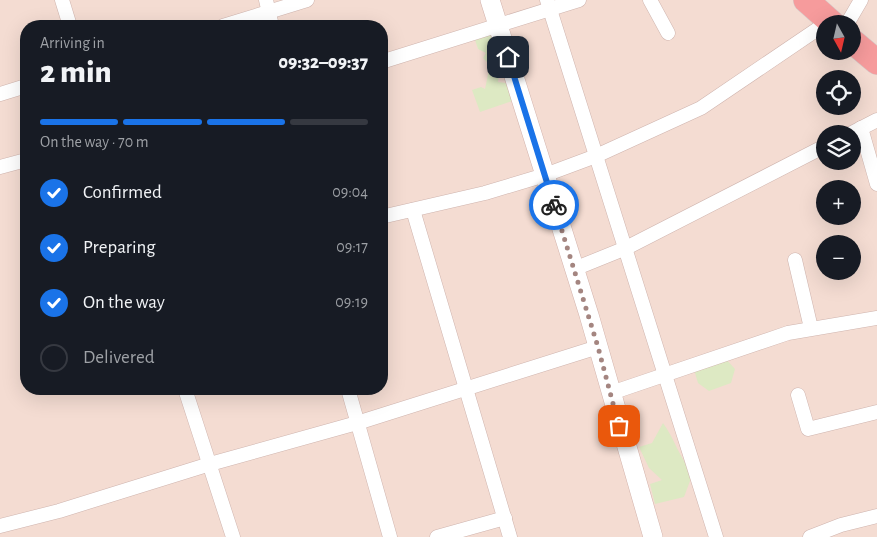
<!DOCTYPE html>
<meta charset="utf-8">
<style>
:root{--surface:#171b24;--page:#242831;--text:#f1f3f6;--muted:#9ea1a6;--line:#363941;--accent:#1a73e8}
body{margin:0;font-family:"Alegreya Sans",sans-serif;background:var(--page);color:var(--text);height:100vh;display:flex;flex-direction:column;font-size:19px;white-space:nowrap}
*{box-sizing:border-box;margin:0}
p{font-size:16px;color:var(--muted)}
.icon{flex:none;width:28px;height:28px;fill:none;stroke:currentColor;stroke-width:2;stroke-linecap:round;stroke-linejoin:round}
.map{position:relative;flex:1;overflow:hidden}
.sheet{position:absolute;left:20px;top:20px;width:368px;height:375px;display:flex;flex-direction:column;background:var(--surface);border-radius:20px;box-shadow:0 5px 20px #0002}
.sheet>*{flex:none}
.needle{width:32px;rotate:172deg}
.tools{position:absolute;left:816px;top:15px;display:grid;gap:10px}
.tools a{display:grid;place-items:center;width:45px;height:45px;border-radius:50%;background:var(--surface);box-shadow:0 5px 20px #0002;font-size:25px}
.pin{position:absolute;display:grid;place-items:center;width:42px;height:42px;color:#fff;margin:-21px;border-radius:10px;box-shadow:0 2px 8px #0006}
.courier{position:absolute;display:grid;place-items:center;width:50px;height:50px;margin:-25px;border:4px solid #1a73e8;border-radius:50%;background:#fff;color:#222;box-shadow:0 1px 6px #0007}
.overview em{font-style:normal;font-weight:800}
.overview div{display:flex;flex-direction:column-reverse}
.overview{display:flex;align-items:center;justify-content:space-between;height:85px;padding:0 20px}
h1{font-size:32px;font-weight:800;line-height:38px}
.bar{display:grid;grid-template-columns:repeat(4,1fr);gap:8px 5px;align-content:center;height:60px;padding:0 20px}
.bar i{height:6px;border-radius:4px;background:var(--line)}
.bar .on{background:var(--accent)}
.bar p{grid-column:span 4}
ol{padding:0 20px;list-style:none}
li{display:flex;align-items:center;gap:15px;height:55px}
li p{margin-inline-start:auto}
li .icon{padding:5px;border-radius:50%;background:var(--accent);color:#fff;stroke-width:4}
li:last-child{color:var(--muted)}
li i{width:28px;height:28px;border:2px solid var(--line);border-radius:50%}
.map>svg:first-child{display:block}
.residential{fill:#f4dcd2;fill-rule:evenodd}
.green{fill:#dde9c3}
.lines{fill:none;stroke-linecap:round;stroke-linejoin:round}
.street-casing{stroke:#cfb4ae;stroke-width:15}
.secondary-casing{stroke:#d2b2ab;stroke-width:20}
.highway-casing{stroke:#d5cac9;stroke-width:26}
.street{stroke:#fff;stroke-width:14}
.secondary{stroke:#fff;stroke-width:19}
.highway{stroke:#f69b9c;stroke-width:25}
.done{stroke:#a48580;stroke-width:5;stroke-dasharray:0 9}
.route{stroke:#1a73e8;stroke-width:6}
</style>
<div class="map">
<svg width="877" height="537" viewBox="0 0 877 537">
<rect width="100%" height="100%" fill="#fcece4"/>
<path class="residential" d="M 0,0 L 877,0 L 877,537 L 0,537 ZM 825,24 L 852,24 L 852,51 L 825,51 ZM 26,26 L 381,26 L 381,389 L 26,389 ZM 825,79 L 852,79 L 852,106 L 825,106 ZM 825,134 L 852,134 L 852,161 L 825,161 ZM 825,189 L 852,189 L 852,216 L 825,216 ZM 825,244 L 852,244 L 852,271 L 825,271 Z"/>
<g class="green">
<polygon points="492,31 510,70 499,76 498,82 513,84 518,99 480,112 472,90 481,87 485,89 490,65 483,58 486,53 478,49 474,37"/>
<polygon points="725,358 735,369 731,383 709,391 698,383 693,366"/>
<path d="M 663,423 C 675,439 679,458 693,473 L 684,497 L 655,504 L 650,484 L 662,480 L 649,468 L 639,447 L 652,443 Z"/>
</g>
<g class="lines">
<g class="street-casing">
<g id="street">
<polyline points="62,0 70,26"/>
<polyline points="266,0 272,26"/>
<polyline points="547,0 716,537"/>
<polyline points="650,0 668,33"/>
<polyline points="847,24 861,0"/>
<polyline points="223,26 307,0"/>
<polyline points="381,62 579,0"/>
<polyline points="0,94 26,86"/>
<polyline points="861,128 877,184"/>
<polyline points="850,134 877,120"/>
<polyline points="0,167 26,160"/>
<polyline points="413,210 510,537"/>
<polyline points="381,217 485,193 545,175 596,156 701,108 825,24"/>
<polyline points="795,260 811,328"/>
<polyline points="574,269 626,248 825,146"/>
<polyline points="185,389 233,537"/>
<polyline points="348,389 390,537"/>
<polyline points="611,393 788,333 877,318"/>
<polyline points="798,395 808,429 877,412"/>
<polyline points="0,526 59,511 210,464 357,423 598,347"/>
<polyline points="437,537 505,518"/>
<polyline points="810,537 841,525 877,516"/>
</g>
</g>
<g class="secondary-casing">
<polyline id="secondary" points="490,0 589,315 653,537"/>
</g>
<g class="highway-casing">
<g id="highway">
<polyline points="806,0 833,24"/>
<polyline points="852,41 877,62"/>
</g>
</g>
<use href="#street" class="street"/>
<use href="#secondary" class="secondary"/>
<use href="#highway" class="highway"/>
</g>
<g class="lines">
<polyline class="done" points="554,205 598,347 619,426"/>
<polyline class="route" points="508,57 554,205"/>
</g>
</svg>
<div class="tools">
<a><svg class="needle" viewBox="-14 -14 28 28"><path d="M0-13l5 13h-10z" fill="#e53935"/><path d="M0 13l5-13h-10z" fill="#9ea1a6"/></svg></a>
<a><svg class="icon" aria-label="locate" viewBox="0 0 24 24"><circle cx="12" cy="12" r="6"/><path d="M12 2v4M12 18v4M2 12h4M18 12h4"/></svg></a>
<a><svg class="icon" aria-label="layers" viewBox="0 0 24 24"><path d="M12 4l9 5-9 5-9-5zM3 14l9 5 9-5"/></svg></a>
<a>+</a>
<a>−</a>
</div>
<div class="pin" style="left:619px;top:426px;background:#ea580c"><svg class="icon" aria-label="bag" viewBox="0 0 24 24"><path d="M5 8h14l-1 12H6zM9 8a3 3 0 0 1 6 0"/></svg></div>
<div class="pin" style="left:508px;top:57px;background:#1f2937"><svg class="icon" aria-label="home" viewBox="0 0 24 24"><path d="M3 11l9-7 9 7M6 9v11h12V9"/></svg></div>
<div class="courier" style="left:554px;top:205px"><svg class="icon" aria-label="bike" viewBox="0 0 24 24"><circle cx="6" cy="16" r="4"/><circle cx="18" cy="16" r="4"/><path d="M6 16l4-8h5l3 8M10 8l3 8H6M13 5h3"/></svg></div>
<section class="sheet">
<div class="overview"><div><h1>2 min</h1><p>Arriving in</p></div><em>09:32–09:37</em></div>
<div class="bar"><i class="on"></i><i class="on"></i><i class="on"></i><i></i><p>On the way · 70 m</p></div>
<ol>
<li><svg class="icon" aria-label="check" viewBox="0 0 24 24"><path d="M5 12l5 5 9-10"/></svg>Confirmed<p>09:04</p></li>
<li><svg class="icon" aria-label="check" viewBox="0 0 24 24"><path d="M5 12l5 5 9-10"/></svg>Preparing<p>09:17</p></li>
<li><svg class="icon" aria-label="check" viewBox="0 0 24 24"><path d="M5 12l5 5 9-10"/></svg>On the way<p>09:19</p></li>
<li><i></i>Delivered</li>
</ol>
</section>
</div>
